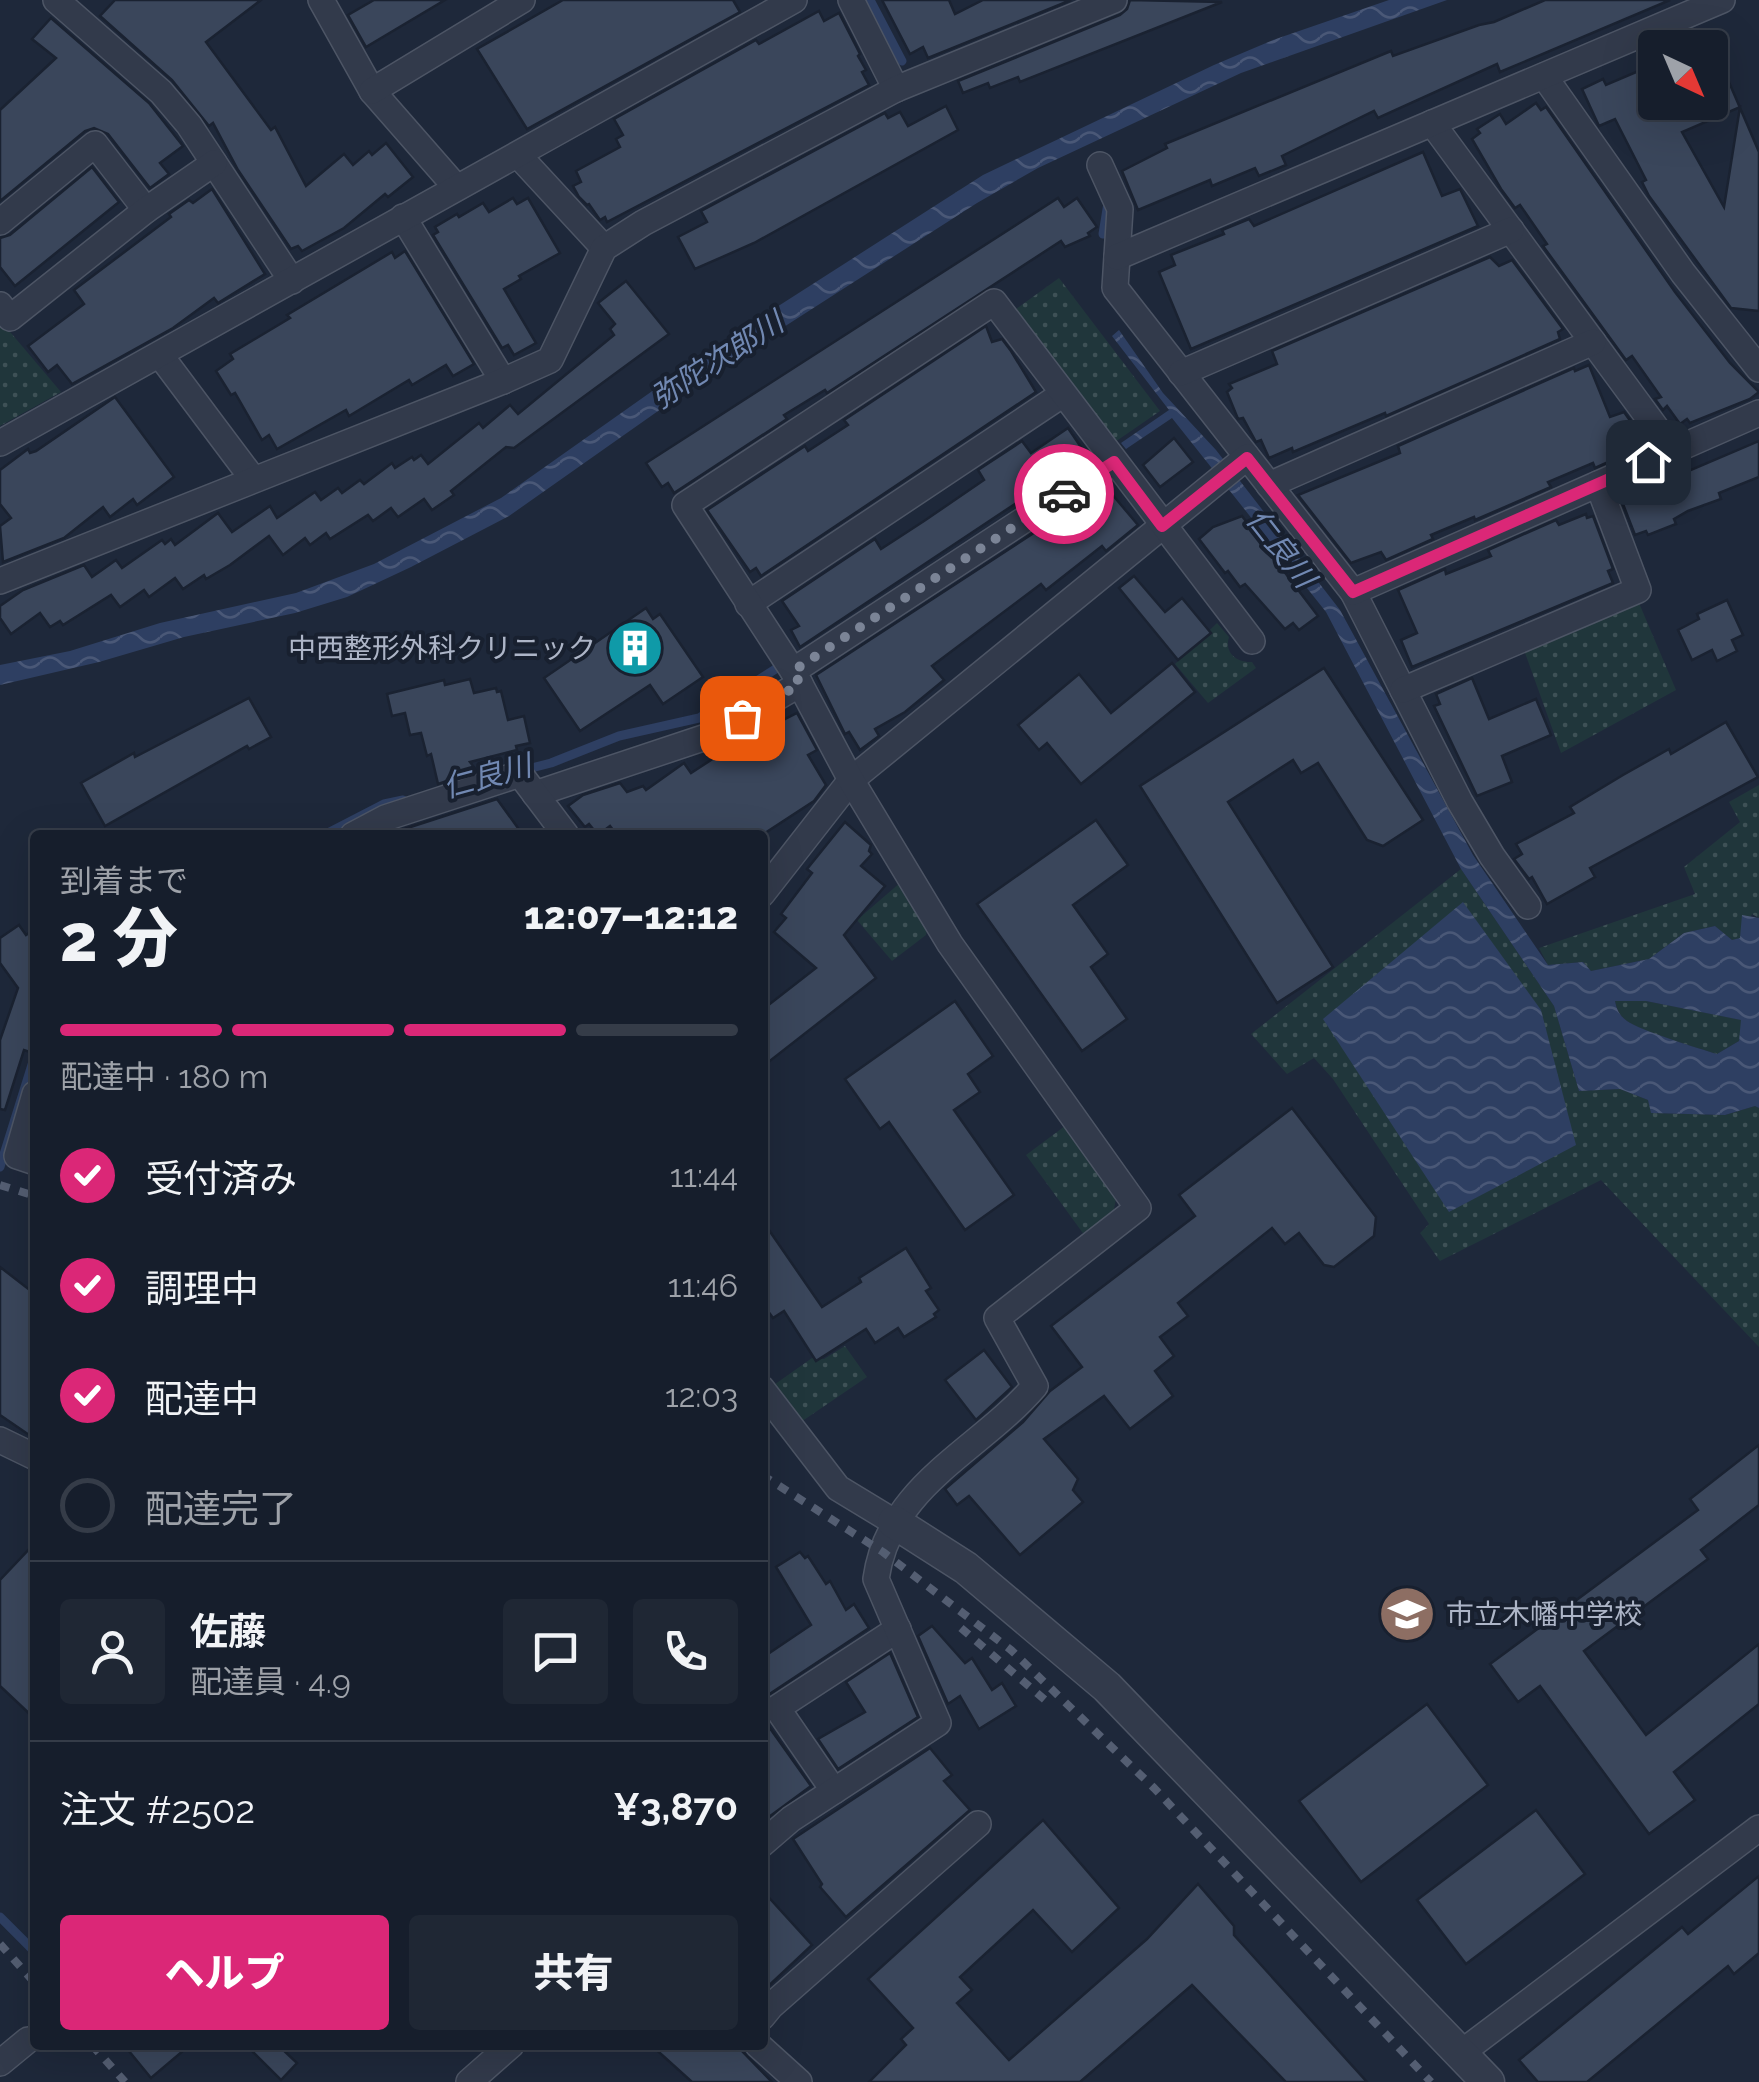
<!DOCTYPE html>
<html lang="ja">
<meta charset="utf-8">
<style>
:root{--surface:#161e2c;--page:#1f2734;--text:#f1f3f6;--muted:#9ea2a9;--line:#353c48;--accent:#db2777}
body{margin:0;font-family:Raleway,"Noto Sans JP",sans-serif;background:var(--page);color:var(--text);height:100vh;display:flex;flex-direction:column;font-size:38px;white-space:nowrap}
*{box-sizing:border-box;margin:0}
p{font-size:32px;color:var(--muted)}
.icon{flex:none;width:55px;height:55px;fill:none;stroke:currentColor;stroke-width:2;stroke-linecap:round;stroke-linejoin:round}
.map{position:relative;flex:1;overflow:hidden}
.panel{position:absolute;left:30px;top:830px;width:738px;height:1220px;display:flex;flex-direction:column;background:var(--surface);border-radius:10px;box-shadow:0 10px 40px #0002,0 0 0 2px var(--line)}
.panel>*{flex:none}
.needle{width:65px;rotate:136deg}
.controls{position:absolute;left:1638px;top:30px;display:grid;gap:20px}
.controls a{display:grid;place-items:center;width:90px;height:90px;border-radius:10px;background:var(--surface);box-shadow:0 10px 40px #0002,0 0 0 2px var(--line);font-size:50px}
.pin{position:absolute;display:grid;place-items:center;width:85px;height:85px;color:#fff;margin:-42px;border-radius:20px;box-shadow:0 5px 15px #0006}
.courier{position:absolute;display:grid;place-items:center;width:100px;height:100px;margin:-50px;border:8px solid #db2777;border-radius:50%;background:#fff;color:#222;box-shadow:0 2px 12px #0007}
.summary em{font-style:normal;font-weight:800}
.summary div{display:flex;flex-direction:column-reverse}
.summary{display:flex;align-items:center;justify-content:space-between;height:170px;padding:0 30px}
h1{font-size:65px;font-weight:800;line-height:75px}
.bar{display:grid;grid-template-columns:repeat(4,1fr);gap:15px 10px;align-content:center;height:120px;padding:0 30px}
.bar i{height:12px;border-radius:8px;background:var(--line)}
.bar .on{background:var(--accent)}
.bar p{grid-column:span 4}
.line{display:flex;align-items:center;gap:25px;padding:0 30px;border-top:2px solid var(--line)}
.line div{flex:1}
.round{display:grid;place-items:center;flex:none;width:105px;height:105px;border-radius:10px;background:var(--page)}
ol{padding:0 30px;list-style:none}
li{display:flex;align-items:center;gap:30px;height:110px}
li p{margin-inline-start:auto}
li .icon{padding:10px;border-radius:50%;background:var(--accent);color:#fff;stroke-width:4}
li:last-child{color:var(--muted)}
li i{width:55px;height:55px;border:5px solid var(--line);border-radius:50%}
.action{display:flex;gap:20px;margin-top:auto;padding:20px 30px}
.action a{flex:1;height:115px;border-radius:10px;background:var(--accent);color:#fff;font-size:40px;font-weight:800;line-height:115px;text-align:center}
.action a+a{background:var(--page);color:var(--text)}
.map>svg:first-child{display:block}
.green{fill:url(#green-dots)}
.water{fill:url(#water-waves);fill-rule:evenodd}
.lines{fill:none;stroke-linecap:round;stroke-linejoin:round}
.stream{stroke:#2e3f62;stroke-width:9}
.building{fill:#3a465b;stroke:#1a2231;stroke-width:2.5;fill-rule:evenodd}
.minor-casing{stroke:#4d5565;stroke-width:28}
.tertiary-casing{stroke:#4d5565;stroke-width:35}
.minor{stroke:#323a4b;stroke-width:25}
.tertiary{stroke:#323a4b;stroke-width:32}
.rail{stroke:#545e72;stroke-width:8;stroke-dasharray:10 10;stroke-linecap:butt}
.done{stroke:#7b8496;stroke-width:10;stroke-dasharray:0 18}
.route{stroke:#db2777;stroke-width:12}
.labels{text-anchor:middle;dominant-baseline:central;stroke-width:8;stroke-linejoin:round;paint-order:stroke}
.poi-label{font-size:28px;fill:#adb5c7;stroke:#18202f;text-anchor:end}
.water-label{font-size:30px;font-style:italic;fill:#7188b2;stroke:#18202f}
</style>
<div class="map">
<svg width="1759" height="2082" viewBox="0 0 1759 2082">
<defs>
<pattern id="green-dots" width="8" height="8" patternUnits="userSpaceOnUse" patternTransform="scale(2.5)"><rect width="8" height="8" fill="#20363b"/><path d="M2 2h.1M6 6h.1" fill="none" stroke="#3e5156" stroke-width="1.8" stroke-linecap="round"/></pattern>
<pattern id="water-waves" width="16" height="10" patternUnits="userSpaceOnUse" patternTransform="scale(2.5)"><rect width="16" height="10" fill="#2e3f62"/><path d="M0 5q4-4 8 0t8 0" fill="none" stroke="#4a5877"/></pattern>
</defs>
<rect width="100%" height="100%" fill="#1e283a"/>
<g class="green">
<polygon points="1059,278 1160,411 1115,442 1016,309"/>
<polygon points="0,320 61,392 0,426"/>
<polygon points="1639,603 1676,690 1561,753 1524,650"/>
<path d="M 1217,623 L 1229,637 C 1224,653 1237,663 1252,662 L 1256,668 L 1208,703 L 1175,664 Z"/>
<polygon points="1759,785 1759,918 1752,914 1741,938 1732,940 1715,926 1684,933 1649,959 1591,971 1583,962 1548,965 1539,948 1695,894 1684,867 1740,822 1729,802"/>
<polygon points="1461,869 1554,1006 1579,1091 1620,1089 1648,1100 1652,1113 1725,1115 1755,1106 1759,1108 1759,1347 1601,1180 1440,1261 1420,1233 1429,1224 1333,1079 1314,1058 1287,1074 1251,1034"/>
<polygon points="901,882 928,922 926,935 892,961 857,920"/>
<path d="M 1615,1001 L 1646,1001 L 1742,1020 L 1739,1041 L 1717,1054 C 1700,1049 1638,1030 1627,1021 C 1619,1015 1617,1009 1615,1001 Z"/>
<polygon points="1069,1123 1117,1194 1113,1214 1085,1236 1026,1155"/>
<polygon points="845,1346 867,1377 798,1424 771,1387 812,1358 824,1359"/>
</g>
<g class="water">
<polygon points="1389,0 1447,0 1241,73 1038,168 977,203 712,373 509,516 411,567 347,597 295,613 184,637 99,662 0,685 0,665 70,651 160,623 296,593 374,564 501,498 716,346 983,175 1214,65 1273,40"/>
<path d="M 1119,330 L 1163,393 L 1216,450 L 1340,610 L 1473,855 L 1548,965 L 1583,962 L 1591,971 L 1649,959 L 1684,933 L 1715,926 L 1732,940 L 1740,938 L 1742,915 L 1759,918 L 1759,1108 L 1755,1106 L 1725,1115 L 1651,1113 L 1648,1100 L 1620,1089 L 1579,1091 L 1554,1006 L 1461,869 L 1326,612 L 1172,418 L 1126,449 L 1121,443 L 1169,410 L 1112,336 ZM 1615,1001 L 1646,1001 L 1741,1020 L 1739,1041 L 1717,1054 C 1700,1049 1639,1030 1627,1021 C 1619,1015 1617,1010 1615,1001 Z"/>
<polygon points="1463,902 1541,1010 1576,1145 1449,1212 1323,1019"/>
</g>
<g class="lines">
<g class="stream">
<polyline points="870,0 902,61"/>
<polyline points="1103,234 1108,203 1105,199"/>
<polyline points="520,771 551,763 619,736 699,718 785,663"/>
<polyline points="324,835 384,804 403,800"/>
<polyline points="0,1167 35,1055"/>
<polyline points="0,1917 35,1952"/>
</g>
</g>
<g class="building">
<polygon points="115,0 261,0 206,42 271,130 275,127 306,186 344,154 353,165 369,151 372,155 386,143 413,177 388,197 385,194 344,228 302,251 298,246 291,249 238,170 213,123 209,126 172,80 100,16"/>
<polygon points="374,0 445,0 366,47 348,15"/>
<polygon points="563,0 733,0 740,12 527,129 477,49"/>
<polygon points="882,0 949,0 955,14 983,0 1071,0 928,58 923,47 910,54"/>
<polygon points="1130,0 1222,2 1020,82 1018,77 990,88 988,83 963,93 958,81 1120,15 1127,9"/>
<polygon points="1545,0 1670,0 1500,72 1497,64 1378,118 1374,111 1282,156 1286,165 1259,176 1255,168 1212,186 1210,180 1138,210 1122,171 1167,148 1165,144 1391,51 1393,56 1479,25 1494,22"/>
<polygon points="819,11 824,21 839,13 860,54 858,56 866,70 862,72 869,85 607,222 605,217 600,220 589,204 587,205 579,197 573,186 581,182 576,171 620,147 616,139 623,135 614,119 756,40 759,44"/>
<polygon points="51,18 149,103 183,146 160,163 169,174 150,188 108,134 94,128 85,131 0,201 0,110 56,58 32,39"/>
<path d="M 1710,38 L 1759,152 L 1759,311 L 1731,308 L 1649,196 L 1642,182 L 1646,180 L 1615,119 L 1599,126 L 1582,89 L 1603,79 L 1606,85 L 1655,64 L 1655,102 L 1672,102 L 1676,110 L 1693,102 L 1710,102 ZM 1740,107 L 1724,207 L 1682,132 Z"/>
<polygon points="1536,103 1541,110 1546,107 1675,292 1730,363 1759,392 1750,399 1690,423 1687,419 1680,424 1667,406 1663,410 1655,399 1661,397 1632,356 1626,360 1543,246 1547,244 1520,205 1515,208 1501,189 1472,139 1480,133 1477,129 1500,114 1506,124"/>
<polygon points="946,106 958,130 754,243 695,269 678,237 707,222 701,211 885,113 888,118 900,112 908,126"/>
<polygon points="1423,152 1442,196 1460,189 1478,226 1191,349 1159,272 1175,265 1171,255 1224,234 1222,230 1249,219 1254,226"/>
<polygon points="92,167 119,202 15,286 0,267 0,238 10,235"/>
<polygon points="212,189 265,274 218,303 214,298 173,328 72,384 57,365 48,372 28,346 84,304 74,290 171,217 169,214 189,200 193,203"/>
<polygon points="513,198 517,204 528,198 560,253 519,276 521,279 504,289 536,343 514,355 508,345 502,348 433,235 438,232 435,227 457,214 459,217 483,203 489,212"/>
<polygon points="1058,198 1064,207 1077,198 1097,227 1088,233 1090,236 1065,247 1061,241 827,393 825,390 784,415 787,419 674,493 668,483 662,487 646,463"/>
<polygon points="405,251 474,364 453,376 446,365 412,385 409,380 349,416 346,410 277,449 269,435 262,440 235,393 231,395 216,371 233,359 230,354 290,318 287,315 392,252 395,258"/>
<polygon points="1490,257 1499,266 1512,260 1563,329 1558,332 1560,339 1386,416 1385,413 1293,452 1292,448 1269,458 1261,440 1256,442 1243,418 1238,419 1227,392 1232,388 1229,384 1277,364 1272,351"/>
<polygon points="626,281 669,334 514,448 506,447 451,491 454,495 432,510 424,499 398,517 391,508 373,521 368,515 330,539 326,533 310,545 305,538 283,555 269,536 230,565 206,579 204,575 183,589 175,578 149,597 144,590 120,607 111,595 63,625 60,621 50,627 40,613 11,634 0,618 0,606 23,590 84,565 92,577 116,560 122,568 162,540 165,544 171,539 175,545 218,513 232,532 270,506 277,518 315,492 321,500 338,488 342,493 360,480 364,484 392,463 395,468 412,457 414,460 421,455 428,464 479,423 483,428 510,405 518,414 614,335 610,329 615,324 598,303"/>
<polygon points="986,326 992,342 1002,339 1011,351 1036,392 761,576 756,568 750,572 707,510 805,446 808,451 848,425 844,420"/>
<polygon points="1589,365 1610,417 1624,412 1636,429 1642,447 1595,468 1593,463 1548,482 1551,487 1475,520 1474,517 1431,535 1433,539 1386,560 1381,552 1351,563 1298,495 1400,453 1398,446 1574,368 1575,371"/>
<polygon points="115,397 174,477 137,505 133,499 110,517 103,507 64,538 3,562 0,526 11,518 0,504 0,470 28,449 30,453 36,451"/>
<polygon points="1068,428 1087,456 800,647 791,630 799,626 782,601 875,539 881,549 924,521 984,480 978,470 1022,441 1031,453"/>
<polygon points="1174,438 1193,462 1160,487 1143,465"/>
<polygon points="1759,441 1759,477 1719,493 1721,499 1688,511 1674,519 1676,524 1648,535 1646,531 1635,535 1623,504 1627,502 1625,498"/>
<polygon points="1111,493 1138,525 1106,551 1102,546 1046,590 1041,584 932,666 944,680 905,712 875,729 879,736 860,750 849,732 845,734 816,675 1066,512 1075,523"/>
<polygon points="1586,514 1587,518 1593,516 1613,569 1608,571 1613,583 1412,667 1401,640 1417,633 1398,590 1445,569 1446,574 1491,556 1488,550 1556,520 1559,525"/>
<polygon points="1242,516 1318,616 1299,630 1293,623 1285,629 1245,584 1240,587 1228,571 1225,573 1199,539 1213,527"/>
<polygon points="1134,576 1165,612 1182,598 1211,633 1178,660 1119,588"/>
<polygon points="1727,600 1743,635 1732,640 1737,651 1717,661 1712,650 1692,660 1678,630 1699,619 1697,614"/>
<polygon points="646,608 653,619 660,614 703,677 663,704 650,685 580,731 544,678"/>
<polygon points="1172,663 1195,692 1081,784 1047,743 1039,750 1018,725 1079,674 1111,713"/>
<polygon points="1324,668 1423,820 1383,846 1367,840 1318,763 1301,773 1293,760 1228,802 1333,967 1277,1003 1140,786"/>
<polygon points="1472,678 1489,719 1536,699 1551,735 1502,756 1512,782 1477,796 1434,706 1440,704 1436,694"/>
<polygon points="470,679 474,693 496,688 497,692 501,691 508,720 524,716 530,743 516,746 517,750 470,762 477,771 438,784 431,754 427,756 421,733 410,735 405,713 392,716 387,694 444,680 445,685"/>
<polygon points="249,698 271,737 249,749 247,746 105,826 81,783 134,753 135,757"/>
<polygon points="797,713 817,750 808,755 826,785 814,801 762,835 617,835 610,826 598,835 589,824 585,827 568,806 583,795 620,783 627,792 643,786 646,790 684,763 691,773 734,745"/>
<polygon points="1726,722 1758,777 1590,868 1595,877 1547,904 1532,877 1529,879 1514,859 1522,854 1516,844 1574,813 1570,807 1623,775 1669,749 1671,754"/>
<polygon points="497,799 523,835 388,835 392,833"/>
<polygon points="1096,820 1128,865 1073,905 1108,954 1091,967 1127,1019 1082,1051 977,904"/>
<polygon points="845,822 871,845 869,851 872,854 861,866 885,886 844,935 876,978 762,1067 762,1010 816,968 774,932 786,918 781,914 812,873 807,869"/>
<polygon points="19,925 26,935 35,929 35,1038 30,1052 24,1050 5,1110 0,1109 0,1040 18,988 0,963 0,938"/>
<polygon points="955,1001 993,1056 968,1074 980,1092 954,1110 1014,1195 965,1230 889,1122 880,1129 845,1079"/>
<polygon points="1292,1108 1376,1217 1374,1236 1334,1267 1324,1265 1299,1233 1285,1244 1272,1228 1178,1303 1188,1316 1160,1337 1174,1356 1155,1371 1173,1396 1130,1429 1104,1396 1044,1439 1078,1479 1073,1490 1083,1502 1020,1555 969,1496 957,1505 945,1489 1023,1422 1050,1391 1082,1367 1051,1326 1195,1216 1179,1195"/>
<polygon points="762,1220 822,1307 861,1282 859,1278 906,1248 931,1288 926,1291 939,1310 934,1314 936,1317 904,1337 898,1328 875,1343 866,1329 816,1361 784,1311 773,1318 762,1303"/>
<polygon points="0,1267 35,1294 35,1439 0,1415"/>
<polygon points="984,1350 1012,1387 976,1420 945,1380"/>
<polygon points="1759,1445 1759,1505 1701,1550 1708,1559 1584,1651 1646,1735 1759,1644 1759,1704 1674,1772 1695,1800 1649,1834 1540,1686 1518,1702 1490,1664 1698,1510 1690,1499"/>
<polygon points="35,1543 35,1719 0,1686 0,1580"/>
<polygon points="800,1552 805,1558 808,1556 826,1584 830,1581 846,1610 854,1604 869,1628 762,1699 762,1658 811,1625 776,1567"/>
<polygon points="932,1626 965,1663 972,1658 992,1690 1002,1683 1016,1706 979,1729 960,1696 948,1704 918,1636"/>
<polygon points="890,1653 918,1717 838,1769 818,1739 865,1712 846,1682"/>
<polygon points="1427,1704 1488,1785 1361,1882 1299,1801"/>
<polygon points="762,1717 811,1786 762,1822"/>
<polygon points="930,1748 952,1775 944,1781 970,1810 846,1917 820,1887 822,1884 793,1839"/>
<polygon points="1536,1810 1585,1874 1466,1964 1417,1900"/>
<polygon points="1043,1820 1119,1908 1072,1952 1033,1910 960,1977 972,1990 957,2003 1009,2060 1147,1939 1198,1884 1234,1926 1234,1935 1367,2082 1286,2082 1192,1985 1080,2082 869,2082 906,2045 901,2039 913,2028 868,1979"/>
<polygon points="1759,1876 1759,1953 1734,1974 1728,1966 1587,2082 1538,2082 1519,2060 1682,1927 1688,1934"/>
<polygon points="762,1890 812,1945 762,1992"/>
<polygon points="124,2045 190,2045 151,2078"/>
<polygon points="246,2045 278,2045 297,2063 281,2080"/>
<polygon points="651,2045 736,2045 772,2082 692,2082"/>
</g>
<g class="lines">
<g class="minor-casing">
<g id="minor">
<polyline points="56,0 161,92 189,125 292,281"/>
<polyline points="321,0 372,91 456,187"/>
<polyline points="851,0 896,89"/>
<polyline points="1544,76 1683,273 1759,369"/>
<polyline points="372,91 522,0"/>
<polyline points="1432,123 1673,451"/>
<polyline points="518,155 604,248"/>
<polyline points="1100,165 1120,209 1115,288 1353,592 1460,802 1492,856 1528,906"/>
<polyline points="403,217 503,381"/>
<polyline points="0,222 95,144 146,210"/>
<polyline points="1117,257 1722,0"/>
<polyline points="0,305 10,318 146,210 214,163"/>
<polyline points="160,355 253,479"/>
<polyline points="1181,373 1511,230"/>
<polyline points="0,443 794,0"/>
<polyline points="1269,485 1593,342"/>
<polyline points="0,581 503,381 550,360 604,248 643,223 896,89 1114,0"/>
<polyline points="1353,592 1759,413"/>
<polyline points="748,604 1063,394"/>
<polyline points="793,671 1114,461"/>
<polyline points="1403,690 1638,590 1598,484"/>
<polyline points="535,794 712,735 800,684"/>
<polyline points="353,835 385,818 520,774 566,835"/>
<polyline points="762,894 851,780 1247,457"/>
<polyline points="35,1094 17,1156 35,1162"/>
<polyline points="762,1389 838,1488 894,1522"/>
<polyline points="0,1440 35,1457"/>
<polyline points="834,1791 777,1708 898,1629"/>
<path d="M 762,1844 L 791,1819 L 938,1723 L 876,1579 C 889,1485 978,1452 1035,1386 L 997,1318 L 1138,1208 L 950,944 L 851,780 L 793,671 L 685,505 L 994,302 L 1252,641"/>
<polyline points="762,2017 771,2006 978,1824"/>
<polyline points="758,2045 799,2082"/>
<polyline points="1461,2053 1759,1828"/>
<polyline points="0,2063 28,2040"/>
<polyline points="469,2082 511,2045"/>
</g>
</g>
<g class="tertiary-casing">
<polyline id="tertiary" points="894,1522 966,1568 1107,1687 1488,2082"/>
</g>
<use href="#minor" class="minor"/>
<use href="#tertiary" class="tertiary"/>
<g class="rail">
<polyline points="0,1185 35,1196"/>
<polyline points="762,1475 883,1552 1011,1650 1154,1788 1431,2082"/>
<polyline points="961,1628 1045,1700"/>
<polyline points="0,1944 35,1983"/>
<polyline points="92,2045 125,2082"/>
</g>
</g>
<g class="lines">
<polyline class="done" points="742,718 800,684 793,671 1064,494"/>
<polyline class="route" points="1064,494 1114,462 1162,526 1247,458 1353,592 1648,462"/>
</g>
<defs>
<g id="building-disc" transform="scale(2.875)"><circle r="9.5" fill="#0f9aa8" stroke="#18202f"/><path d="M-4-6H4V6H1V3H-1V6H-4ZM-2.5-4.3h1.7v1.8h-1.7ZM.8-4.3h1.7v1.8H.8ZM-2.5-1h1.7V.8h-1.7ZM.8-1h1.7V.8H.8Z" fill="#fff"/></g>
<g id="school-disc" transform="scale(2.875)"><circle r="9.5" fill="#8d6e63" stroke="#18202f"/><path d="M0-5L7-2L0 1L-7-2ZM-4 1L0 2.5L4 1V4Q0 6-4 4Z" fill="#fff"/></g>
</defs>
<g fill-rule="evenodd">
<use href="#building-disc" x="635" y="648"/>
<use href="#school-disc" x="1407" y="1614"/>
</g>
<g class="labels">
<g class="poi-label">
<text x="596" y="648">中西整形外科クリニック</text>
<text x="1446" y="1614" text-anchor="start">市立木幡中学校</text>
</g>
<g class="water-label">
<text transform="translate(717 360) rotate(-33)">弥陀次郎川</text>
<text transform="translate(1281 548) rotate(52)">仁良川</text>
<text transform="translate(487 776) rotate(-15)">仁良川</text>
</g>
</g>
</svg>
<div class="controls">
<a><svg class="needle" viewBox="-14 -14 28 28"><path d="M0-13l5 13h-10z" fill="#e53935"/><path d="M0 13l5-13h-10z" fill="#9ea2a9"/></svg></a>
</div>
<div class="pin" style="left:742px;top:718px;background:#ea580c"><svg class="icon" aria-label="bag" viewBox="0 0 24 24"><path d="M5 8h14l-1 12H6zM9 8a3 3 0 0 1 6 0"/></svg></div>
<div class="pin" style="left:1648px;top:462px;background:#1f2937"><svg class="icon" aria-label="home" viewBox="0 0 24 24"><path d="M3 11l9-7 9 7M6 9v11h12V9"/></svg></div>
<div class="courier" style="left:1064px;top:494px"><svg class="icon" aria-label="car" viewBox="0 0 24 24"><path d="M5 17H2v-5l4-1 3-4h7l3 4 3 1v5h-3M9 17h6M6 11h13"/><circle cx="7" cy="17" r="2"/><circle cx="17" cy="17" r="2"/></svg></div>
<section class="panel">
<div class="summary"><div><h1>2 分</h1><p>到着まで</p></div><em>12:07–12:12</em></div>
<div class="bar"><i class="on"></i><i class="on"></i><i class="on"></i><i></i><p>配達中 · 180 m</p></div>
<ol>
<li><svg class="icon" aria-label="check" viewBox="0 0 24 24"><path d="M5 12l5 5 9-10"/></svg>受付済み<p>11:44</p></li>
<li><svg class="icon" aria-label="check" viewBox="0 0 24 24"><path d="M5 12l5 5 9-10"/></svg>調理中<p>11:46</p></li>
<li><svg class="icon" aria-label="check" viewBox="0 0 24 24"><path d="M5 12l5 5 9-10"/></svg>配達中<p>12:03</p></li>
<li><i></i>配達完了</li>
</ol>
<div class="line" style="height:180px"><a class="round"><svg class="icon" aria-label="person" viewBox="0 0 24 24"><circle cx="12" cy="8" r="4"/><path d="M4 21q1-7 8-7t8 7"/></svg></a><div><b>佐藤</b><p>配達員 · 4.9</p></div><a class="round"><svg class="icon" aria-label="chat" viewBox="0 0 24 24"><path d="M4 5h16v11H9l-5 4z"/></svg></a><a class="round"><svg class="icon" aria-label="phone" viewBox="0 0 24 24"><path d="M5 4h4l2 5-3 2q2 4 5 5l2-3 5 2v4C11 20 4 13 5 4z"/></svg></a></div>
<div class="line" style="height:130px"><div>注文 #2502</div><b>¥3,870</b></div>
<div class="action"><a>ヘルプ</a><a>共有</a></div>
</section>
</div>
